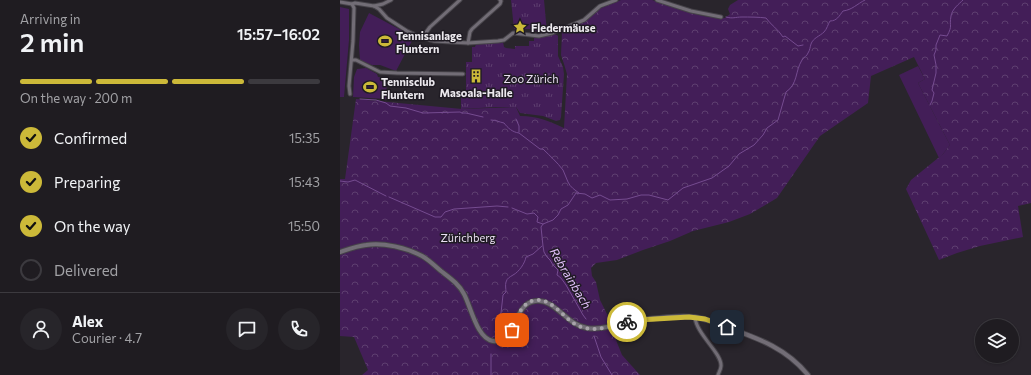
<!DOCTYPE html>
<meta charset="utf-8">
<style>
:root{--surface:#1f1c21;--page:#27252a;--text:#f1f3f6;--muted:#a1a1a5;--line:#3c3a3f;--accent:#ccb939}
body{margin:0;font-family:Commissioner,sans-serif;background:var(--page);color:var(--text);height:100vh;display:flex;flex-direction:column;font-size:15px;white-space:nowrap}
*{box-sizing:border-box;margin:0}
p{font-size:13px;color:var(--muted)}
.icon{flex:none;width:22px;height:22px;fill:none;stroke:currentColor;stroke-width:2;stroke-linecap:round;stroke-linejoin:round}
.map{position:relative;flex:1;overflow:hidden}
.details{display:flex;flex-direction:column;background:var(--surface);width:340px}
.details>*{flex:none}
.buttons{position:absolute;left:635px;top:319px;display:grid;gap:8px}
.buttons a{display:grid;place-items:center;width:44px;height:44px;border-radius:50%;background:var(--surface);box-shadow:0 1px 3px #0004,0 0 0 1px var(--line);font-size:20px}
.pin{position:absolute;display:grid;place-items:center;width:34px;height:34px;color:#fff;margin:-17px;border-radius:8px;box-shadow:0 2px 6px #0006}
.courier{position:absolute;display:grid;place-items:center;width:40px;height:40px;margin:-20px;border:3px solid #ccb939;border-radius:50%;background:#fff;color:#222;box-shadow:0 1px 5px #0007}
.summary em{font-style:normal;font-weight:600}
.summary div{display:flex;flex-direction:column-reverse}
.summary{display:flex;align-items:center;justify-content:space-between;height:68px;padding:0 20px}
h1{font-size:26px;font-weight:600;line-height:30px}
.bar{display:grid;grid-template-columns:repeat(4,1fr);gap:6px 4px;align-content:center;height:48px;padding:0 20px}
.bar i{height:5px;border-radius:3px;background:var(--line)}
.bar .current{background:var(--accent)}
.bar p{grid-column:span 4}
.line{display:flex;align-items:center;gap:10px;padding:0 20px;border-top:1px solid var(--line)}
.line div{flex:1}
.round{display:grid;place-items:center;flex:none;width:42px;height:42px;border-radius:21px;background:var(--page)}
ol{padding:0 20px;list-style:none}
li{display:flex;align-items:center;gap:12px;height:44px}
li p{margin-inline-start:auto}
li .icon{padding:4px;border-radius:50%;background:var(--accent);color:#111;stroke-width:4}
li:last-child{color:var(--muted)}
li i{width:22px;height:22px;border:2px solid var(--line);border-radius:50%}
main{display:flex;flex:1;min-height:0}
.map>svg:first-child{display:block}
.green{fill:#431e58}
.forest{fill:url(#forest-crowns)}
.park{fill:url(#park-tufts)}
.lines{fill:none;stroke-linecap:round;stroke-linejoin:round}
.stream{stroke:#754b90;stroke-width:1}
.street-casing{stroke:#464349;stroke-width:5}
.secondary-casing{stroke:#464349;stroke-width:6}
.street{stroke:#726d76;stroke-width:3}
.secondary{stroke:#726d76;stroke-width:4}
.done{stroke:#a8a4aa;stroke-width:4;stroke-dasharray:0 7.2}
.route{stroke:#ccb939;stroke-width:5}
.labels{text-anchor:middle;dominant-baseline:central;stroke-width:3;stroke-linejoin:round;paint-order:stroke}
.poi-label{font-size:11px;font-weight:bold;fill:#ece9ee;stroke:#1f1b23;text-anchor:start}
.park-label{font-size:11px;fill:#eadef2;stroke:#1f1b23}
.water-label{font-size:12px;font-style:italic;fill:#e2c0fb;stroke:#1f1b23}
</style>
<main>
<section class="details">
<div class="summary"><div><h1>2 min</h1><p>Arriving in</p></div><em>15:57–16:02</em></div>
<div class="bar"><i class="current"></i><i class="current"></i><i class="current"></i><i></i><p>On the way · 200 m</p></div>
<ol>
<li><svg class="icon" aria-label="check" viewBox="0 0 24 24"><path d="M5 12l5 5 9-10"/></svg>Confirmed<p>15:35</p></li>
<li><svg class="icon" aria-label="check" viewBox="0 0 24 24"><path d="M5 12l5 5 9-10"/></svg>Preparing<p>15:43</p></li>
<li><svg class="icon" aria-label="check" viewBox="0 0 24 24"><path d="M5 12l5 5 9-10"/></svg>On the way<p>15:50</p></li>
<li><i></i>Delivered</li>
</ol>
<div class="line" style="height:72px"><a class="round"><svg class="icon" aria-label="person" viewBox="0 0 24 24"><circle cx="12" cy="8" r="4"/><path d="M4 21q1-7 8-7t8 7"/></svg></a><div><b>Alex</b><p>Courier · 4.7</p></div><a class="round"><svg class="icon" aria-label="chat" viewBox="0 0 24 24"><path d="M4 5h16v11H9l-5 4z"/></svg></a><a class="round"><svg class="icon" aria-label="phone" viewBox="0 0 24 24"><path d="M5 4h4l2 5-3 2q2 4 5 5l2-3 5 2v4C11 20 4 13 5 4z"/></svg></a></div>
</section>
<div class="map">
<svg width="691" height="375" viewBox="0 0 691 375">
<defs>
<pattern id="forest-crowns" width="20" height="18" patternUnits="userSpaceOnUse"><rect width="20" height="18" fill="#431e58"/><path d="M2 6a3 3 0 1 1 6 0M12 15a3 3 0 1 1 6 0" fill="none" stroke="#5e3f70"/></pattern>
<pattern id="park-tufts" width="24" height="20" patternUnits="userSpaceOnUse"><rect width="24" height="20" fill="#431e58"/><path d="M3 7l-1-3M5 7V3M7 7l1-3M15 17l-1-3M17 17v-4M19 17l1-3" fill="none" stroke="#5e3f70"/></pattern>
</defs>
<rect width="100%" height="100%" fill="#29252c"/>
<g class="green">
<polygon points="0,7 9,9 9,40 4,97 0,97"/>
<polygon points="29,13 74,37 56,71 40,65 32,65 20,60 19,45 20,32"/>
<polygon points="578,66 585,79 578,83 610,145 603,154 599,158 559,75"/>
<polygon points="26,68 37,74 38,77 47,78 46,99 13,97 14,77 17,69"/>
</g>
<path class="forest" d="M 281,0 L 312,0 L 363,16 L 379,18 L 385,18 L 390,14 L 388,9 L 390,5 L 398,0 L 691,0 L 691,203 L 678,206 L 683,237 L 640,246 L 617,253 L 599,260 L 566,189 L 571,180 L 603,154 L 610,145 L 578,83 L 585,79 L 574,57 L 531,76 L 528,103 L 480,136 L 437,198 L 410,214 L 389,222 L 353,231 L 330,241 L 303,250 L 277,260 L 256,263 L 251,268 L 252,276 L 256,282 L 260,300 L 268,316 L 280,325 L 276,340 L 282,355 L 300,375 L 22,375 L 28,370 L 14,337 L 0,336 L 0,179 L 5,179 L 16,99 L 122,109 L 176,107 L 180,116 C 198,116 209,121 224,128 L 227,74 L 224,64 L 221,55 L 222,32 L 244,22 L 261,8 Z"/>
<polygon class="park" points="171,0 204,0 207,33 203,34 203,37 214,34 217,35 218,36 218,56 223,67 224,74 221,117 220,120 216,121 203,116 180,113 176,107 156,107 121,109 121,92 126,92 126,62 132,62 132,47 135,47 136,44 163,42 164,47 166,48 175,49 175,46 189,46 189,41 194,41 194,37 200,38 200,34 199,34 194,29 174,29"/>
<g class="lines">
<g class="stream">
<path d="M 386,17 C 393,19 395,17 402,17 C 409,17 419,17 426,18 C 431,25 438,29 443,37 L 445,36 L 458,46 L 463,45"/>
<polyline points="20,99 36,100 46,103 50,106 66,108 83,113 120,112 122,113 126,113 143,117"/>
<path d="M 590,105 L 592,101 L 594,93 L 592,90 L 596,73 L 596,65 L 594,55 L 596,50 L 596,45 L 600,35 L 607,36 C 613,25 609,27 611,16 C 612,9 619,4 623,0"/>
<polyline points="176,119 179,126 179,132"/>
<path d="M 151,120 C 156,120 159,122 164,123 C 168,128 172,132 179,133 L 200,149 L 203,149 C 210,156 217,162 223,170 C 225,174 226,178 228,182 C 230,187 235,190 239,193"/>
<polyline points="0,181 8,182 15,180 46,196"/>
<polyline points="49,197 95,217 101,217 105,212 114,209 157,206 168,207"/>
<polyline points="172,208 187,214 194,213 198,217 197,222 203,224"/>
<path d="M 246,319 L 243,315 L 226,285 C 223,281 221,277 217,275 L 218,270 L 213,265 L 210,260 L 207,257 L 204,252 L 203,246 L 201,227 L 203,224 L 213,220 L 218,215 L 221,209 L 228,205 L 236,193 L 245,194 L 252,198 L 260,195 L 270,200 L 287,199 L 301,195 L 309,195 L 328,200 L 343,188 L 372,178 L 389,166 L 399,154 L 414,145 L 423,135 L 427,128 L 438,120 L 446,92 C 458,84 455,71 462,60 C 464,57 467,56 468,53 C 470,50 470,47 471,44 C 473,38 480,36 484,32 C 487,29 488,24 490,21 C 497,21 499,16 503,11 C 512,10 517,4 525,0"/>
<path d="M 155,332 L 158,323 L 158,317 L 161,313 L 163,295 L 166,292 C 166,289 165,285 166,282 C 167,278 170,277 173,275 C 179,272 185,263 186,257 L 193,254 L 202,246"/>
<polyline points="254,336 261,357 272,375"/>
<polyline points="151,375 151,354"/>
</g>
<g class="street-casing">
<g id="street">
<polyline points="317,0 351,11 381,17"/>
<polyline points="0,2 12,4 15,3 34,6 39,9 47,18 67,31 80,37 94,41 128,43 158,41 164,40 173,33 199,36 212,33 244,20 260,6 276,0"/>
<polyline points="34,6 43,4 51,0"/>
<polyline points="82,38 90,27 120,0"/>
<polyline points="128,43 130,32 132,29 160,4 161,1 160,0"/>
<polyline points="12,60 16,60 40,72 57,73 123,74"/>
<polyline points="10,94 9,86 13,41 14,8 12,4"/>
<path d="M 355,317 C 356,334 382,353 381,366 C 381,369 379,372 378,375"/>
</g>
</g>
<g class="secondary-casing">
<path id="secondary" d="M 0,252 C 9,249 17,246 26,245 C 43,242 67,248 82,256 C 89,260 95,266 101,271 C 110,278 119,284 124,294 C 131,307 137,339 153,341 C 177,345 172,304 195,301 C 215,298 226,325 247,328 C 265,331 282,321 300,320 C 317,318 338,315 354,317 C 366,319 378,323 389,328 C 420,339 447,349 468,375"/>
</g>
<use href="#street" class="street"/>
<use href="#secondary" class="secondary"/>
</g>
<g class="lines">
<path class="done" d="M 172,330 C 177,318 181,302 196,300 C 214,298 225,322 241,327 C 256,332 272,326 287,322"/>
<polyline class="route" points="287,322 299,320 349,317 365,319 387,327"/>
</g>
<defs>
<g id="sight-bare" transform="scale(1.08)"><path d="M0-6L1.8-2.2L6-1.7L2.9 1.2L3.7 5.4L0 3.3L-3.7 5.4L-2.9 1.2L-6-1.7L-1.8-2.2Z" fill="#ccb939" stroke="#1f1b23" stroke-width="2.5" paint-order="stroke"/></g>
<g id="stadium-bare" transform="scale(1.08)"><path d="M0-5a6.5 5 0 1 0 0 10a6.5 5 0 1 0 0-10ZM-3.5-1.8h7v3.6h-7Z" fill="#ccb939" stroke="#1f1b23" stroke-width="2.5" paint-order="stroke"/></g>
<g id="building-bare" transform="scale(1.08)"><path d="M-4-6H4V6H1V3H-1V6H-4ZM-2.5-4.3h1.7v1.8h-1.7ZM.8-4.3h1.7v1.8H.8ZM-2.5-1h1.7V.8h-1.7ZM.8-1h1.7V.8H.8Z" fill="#ccb939" stroke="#1f1b23" stroke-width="2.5" paint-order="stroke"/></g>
</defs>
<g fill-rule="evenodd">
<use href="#sight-bare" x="180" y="27"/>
<use href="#stadium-bare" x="45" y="41"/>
<use href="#building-bare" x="136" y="76"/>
<use href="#stadium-bare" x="30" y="87"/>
</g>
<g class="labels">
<g class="poi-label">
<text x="191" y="27">Fledermäuse</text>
<text x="56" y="35">Tennisanlage<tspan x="56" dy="13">Fluntern</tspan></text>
<text x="41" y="81">Tennisclub<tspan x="41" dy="13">Fluntern</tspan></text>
<text x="136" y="92" text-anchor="middle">Masoala-Halle</text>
</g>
<g class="park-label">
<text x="191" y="78">Zoo Zürich</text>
<text x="128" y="237">Zürichberg</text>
</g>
<g class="water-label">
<text transform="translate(231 278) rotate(59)">Rebrainbach</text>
</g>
</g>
</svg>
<div class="buttons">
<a><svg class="icon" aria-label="layers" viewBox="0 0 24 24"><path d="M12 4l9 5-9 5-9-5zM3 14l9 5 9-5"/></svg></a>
</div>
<div class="pin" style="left:172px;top:330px;background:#ea580c"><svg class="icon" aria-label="bag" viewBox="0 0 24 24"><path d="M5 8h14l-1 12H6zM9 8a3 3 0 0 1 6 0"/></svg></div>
<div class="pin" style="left:387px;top:327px;background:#1f2937"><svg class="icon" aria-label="home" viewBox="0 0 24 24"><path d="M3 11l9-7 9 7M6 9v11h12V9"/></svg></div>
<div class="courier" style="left:287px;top:322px"><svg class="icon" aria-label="bike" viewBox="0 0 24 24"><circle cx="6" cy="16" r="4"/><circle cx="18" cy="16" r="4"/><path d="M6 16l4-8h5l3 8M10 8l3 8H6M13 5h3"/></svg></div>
</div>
</main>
